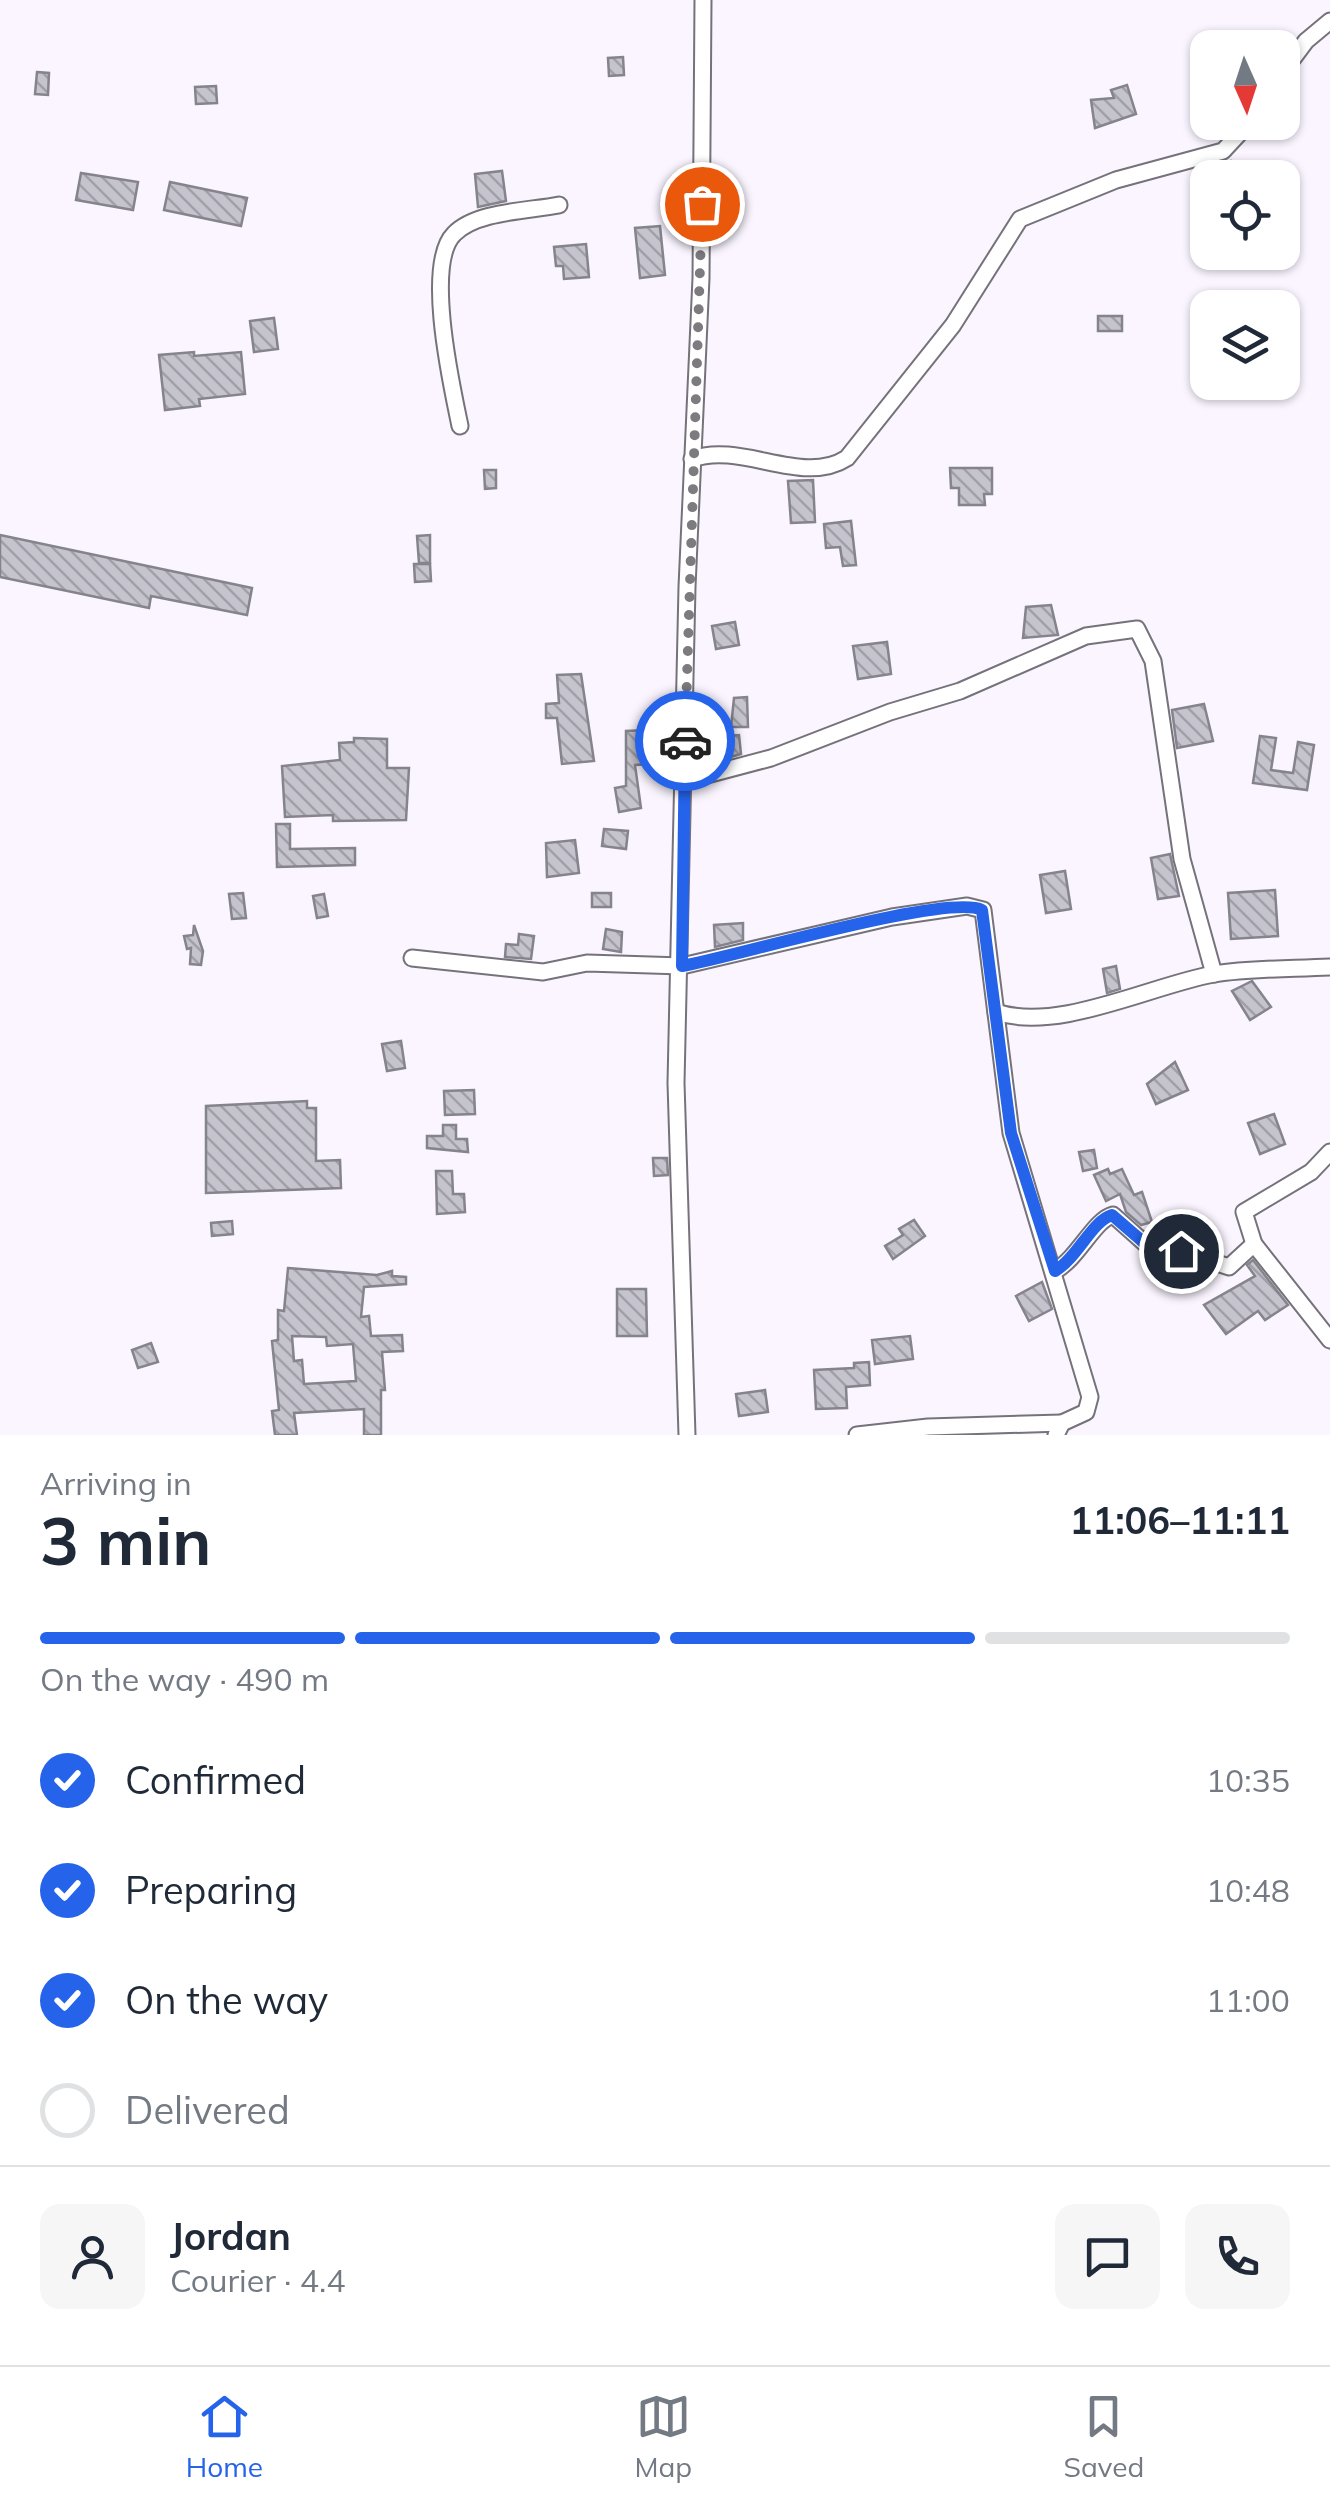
<!DOCTYPE html>
<meta charset="utf-8">
<style>
:root{--surface:#fff;--page:#f6f6f7;--text:#1f2937;--muted:#747a83;--line:#e0e1e3;--accent:#2563eb}
body{margin:0;font-family:Mulish,sans-serif;background:var(--page);color:var(--text);height:100vh;display:flex;flex-direction:column;font-size:38px;white-space:nowrap}
*{box-sizing:border-box;margin:0}
p{font-size:32px;color:var(--muted)}
.icon{flex:none;width:55px;height:55px;fill:none;stroke:currentColor;stroke-width:2;stroke-linecap:round;stroke-linejoin:round}
.map{position:relative;height:1435px;overflow:hidden}
.drawer{display:flex;flex-direction:column;background:var(--surface);flex:1}
.drawer>*{flex:none}
.needle{width:65px;rotate:177deg}
.tools{position:absolute;left:1190px;top:30px;display:grid;gap:20px}
.tools a{display:grid;place-items:center;width:110px;height:110px;border-radius:20px;background:var(--surface);box-shadow:0 2px 8px #0004;font-size:50px}
.pin{position:absolute;display:grid;place-items:center;width:85px;height:85px;color:#fff;margin:-42px;border:5px solid #fff;border-radius:50%;box-shadow:0 2px 10px #0007}
.courier{position:absolute;display:grid;place-items:center;width:100px;height:100px;margin:-50px;border:8px solid #2563eb;border-radius:50%;background:#fff;color:#222;box-shadow:0 2px 12px #0007}
.overview em{font-style:normal;font-weight:700}
.overview div{display:flex;flex-direction:column-reverse}
.overview{display:flex;align-items:center;justify-content:space-between;height:170px;padding:0 40px}
h1{font-size:65px;font-weight:700;line-height:75px}
.bar{display:grid;grid-template-columns:repeat(4,1fr);gap:15px 10px;align-content:center;height:120px;padding:0 40px}
.bar i{height:12px;border-radius:8px;background:var(--line)}
.bar .selected{background:var(--accent)}
.bar p{grid-column:span 4}
.line{display:flex;align-items:center;gap:25px;padding:0 40px;border-top:2px solid var(--line)}
.line div{flex:1}
.round{display:grid;place-items:center;flex:none;width:105px;height:105px;border-radius:20px;background:var(--page)}
ol{padding:0 40px;list-style:none}
li{display:flex;align-items:center;gap:30px;height:110px}
li p{margin-inline-start:auto}
li .icon{padding:10px;border-radius:50%;background:var(--accent);color:#fff;stroke-width:4}
li:last-child{color:var(--muted)}
li i{width:55px;height:55px;border:5px solid var(--line);border-radius:50%}
.tabs{display:flex;justify-content:space-around;align-items:center;height:140px;border-top:2px solid var(--line);background:var(--surface);font-size:28px;color:var(--muted)}
.tabs a{display:grid;justify-items:center;gap:5px}
.tabs .selected{color:var(--accent)}
.map>svg:first-child{display:block}
.building{fill:url(#building-back-hatch);stroke:#85838c;stroke-width:2.5;fill-rule:evenodd}
.lines{fill:none;stroke-linecap:round;stroke-linejoin:round}
.street-casing{stroke:#76727a;stroke-width:19}
.street{stroke:#fff;stroke-width:15}
.done{stroke:#7d7a80;stroke-width:10;stroke-dasharray:0 18}
.route{stroke:#2563eb;stroke-width:12}
</style>
<div class="map">
<svg width="1330" height="1435" viewBox="0 0 1330 1435">
<defs>
<pattern id="building-back-hatch" width="6" height="6" patternUnits="userSpaceOnUse" patternTransform="scale(2.5)"><rect width="6" height="6" fill="#c5c3cd"/><path d="M-1 5l2 2M0 0l6 6M5-1l2 2" fill="none" stroke="#a19fa8"/></pattern>
</defs>
<rect width="100%" height="100%" fill="#faf5ff"/>
<g class="building">
<polygon points="623,57 624,75 609,76 608,58"/>
<polygon points="37,72 49,73 48,95 35,94"/>
<polygon points="1127,85 1136,114 1095,128 1091,100 1114,98 1111,90"/>
<polygon points="216,86 217,103 196,104 195,87"/>
<polygon points="1231,161 1245,178 1212,178"/>
<polygon points="502,171 506,201 478,207 475,174"/>
<polygon points="81,173 138,182 133,210 76,200"/>
<polygon points="170,182 247,198 241,226 164,210"/>
<polygon points="660,226 665,275 640,278 635,228"/>
<polygon points="586,244 589,277 564,279 563,266 556,266 554,247"/>
<rect x="1098" y="316" width="24" height="15"/>
<polygon points="274,318 278,349 254,352 250,321"/>
<polygon points="194,352 194,356 241,352 245,394 199,399 200,406 165,410 159,355"/>
<polygon points="950,468 992,468 992,494 984,494 985,505 959,505 959,488 951,488"/>
<polygon points="484,470 496,470 496,488 485,489"/>
<polygon points="813,480 815,522 791,523 788,481"/>
<polygon points="851,521 856,565 843,566 840,547 826,548 824,524"/>
<polygon points="0,535 252,588 247,615 151,596 149,608 0,577"/>
<polygon points="430,535 430,563 419,563 417,536"/>
<polygon points="414,564 430,564 431,581 415,582"/>
<polygon points="1051,605 1058,635 1023,638 1026,607"/>
<polygon points="735,622 739,645 716,649 712,626"/>
<polygon points="887,642 891,674 858,679 853,646"/>
<polygon points="581,674 594,761 562,764 557,718 546,718 546,704 559,703 557,675"/>
<polygon points="747,697 748,727 731,727 734,698"/>
<polygon points="1204,704 1213,741 1177,748 1172,710"/>
<polygon points="669,722 672,763 635,765 641,808 619,812 615,788 626,786 626,731 649,730 649,723"/>
<polygon points="739,735 741,754 716,761 715,737"/>
<polygon points="1260,736 1276,738 1271,770 1293,773 1298,742 1314,745 1307,790 1253,783"/>
<polygon points="354,738 387,739 387,768 409,768 406,820 333,821 333,815 285,817 282,766 340,760 339,743 354,742"/>
<polygon points="276,824 290,824 290,849 355,848 355,865 277,867"/>
<polygon points="604,829 628,831 626,849 602,846"/>
<polygon points="575,840 579,873 547,877 546,843"/>
<polygon points="1170,854 1179,896 1158,899 1151,858"/>
<polygon points="1065,871 1071,909 1046,913 1040,875"/>
<polygon points="1275,890 1278,936 1231,939 1228,893"/>
<polygon points="243,893 246,918 232,919 229,894"/>
<rect x="592" y="893" width="19" height="14"/>
<polygon points="324,894 328,916 317,918 313,896"/>
<polygon points="743,923 743,940 715,947 714,925"/>
<polygon points="194,925 203,951 201,965 190,964 191,948 187,949 184,936 193,935"/>
<polygon points="606,929 622,932 621,952 603,949"/>
<polygon points="519,934 534,936 531,959 505,957 506,944 518,945"/>
<polygon points="1116,966 1120,989 1107,993 1103,969"/>
<polygon points="1252,981 1271,1007 1250,1020 1232,991"/>
<polygon points="401,1041 405,1068 387,1071 382,1044"/>
<polygon points="1175,1062 1188,1090 1156,1104 1147,1084"/>
<polygon points="474,1090 475,1114 445,1115 444,1091"/>
<polygon points="307,1101 307,1108 316,1108 316,1161 340,1160 341,1188 206,1193 206,1106"/>
<polygon points="1274,1114 1285,1144 1260,1154 1248,1123"/>
<polygon points="443,1125 456,1125 456,1139 467,1139 468,1152 427,1148 427,1136 443,1136"/>
<polygon points="1094,1150 1097,1168 1083,1171 1079,1152"/>
<polygon points="653,1158 667,1158 668,1175 654,1176"/>
<polygon points="1108,1169 1110,1174 1122,1169 1134,1195 1142,1192 1152,1222 1141,1225 1126,1212 1120,1194 1106,1201 1094,1175"/>
<polygon points="436,1171 452,1171 453,1194 464,1194 465,1212 437,1214"/>
<polygon points="914,1220 925,1236 893,1259 885,1246 903,1235 899,1229"/>
<polygon points="232,1221 233,1234 212,1236 211,1223"/>
<polygon points="1253,1260 1288,1305 1265,1320 1258,1311 1226,1334 1204,1305 1255,1276 1247,1265"/>
<path d="M 288,1268 L 377,1275 L 392,1271 L 392,1276 L 406,1277 L 406,1284 L 364,1287 L 361,1317 L 369,1316 L 371,1336 L 402,1335 L 403,1351 L 382,1352 L 385,1390 L 381,1390 L 381,1435 L 364,1435 L 364,1409 L 294,1413 L 297,1435 L 275,1435 L 272,1411 L 279,1410 L 272,1341 L 278,1340 L 278,1310 L 284,1311 ZM 292,1336 L 326,1337 L 327,1346 L 353,1344 L 356,1381 L 304,1384 L 302,1360 L 294,1361 Z"/>
<polygon points="1042,1282 1052,1309 1029,1321 1016,1296"/>
<polygon points="617,1289 646,1289 647,1336 617,1336"/>
<polygon points="910,1336 913,1359 875,1364 872,1340"/>
<polygon points="151,1343 158,1362 138,1368 132,1350"/>
<polygon points="869,1362 870,1385 846,1387 847,1408 816,1409 814,1370 854,1368 854,1363"/>
<polygon points="765,1390 768,1412 739,1416 736,1394"/>
</g>
<g class="lines">
<g class="street-casing">
<g id="street">
<polyline points="1282,73 1306,41 1330,21"/>
<path d="M 460,426 C 452,387 424,264 454,234 C 476,211 529,211 559,205"/>
<path d="M 692,459 C 742,441 802,487 847,458 L 953,325 L 1020,219 L 1116,180 L 1223,151 L 1250,122"/>
<polyline points="684,781 771,758 890,712 960,691 1086,636 1137,629 1153,661 1182,859 1214,974"/>
<polyline points="412,958 543,972 587,963 682,966 892,917 967,906 983,910 1011,1133 1090,1397 1086,1412 1062,1423 1056,1435"/>
<path d="M 996,1012 C 1058,1033 1152,985 1214,974 C 1252,968 1292,969 1330,967"/>
<polyline points="1330,1152 1311,1172 1244,1212 1254,1244 1330,1340"/>
<path d="M 1055,1271 C 1079,1257 1094,1220 1113,1215 L 1149,1247 L 1181,1251 L 1229,1267 L 1254,1244"/>
<polyline points="687,1435 676,1083 687,587 701,278 703,0"/>
<polyline points="857,1435 928,1427 1062,1423"/>
</g>
</g>
<use href="#street" class="street"/>
</g>
<g class="lines">
<polyline class="done" points="685,741 702,204"/>
<path class="route" d="M 685,741 L 682,966 C 733,957 948,893 982,910 L 1011,1133 L 1055,1271 C 1078,1257 1092,1221 1112,1215 L 1149,1247 L 1181,1251"/>
</g>
</svg>
<div class="tools">
<a><svg class="needle" viewBox="-14 -14 28 28"><path d="M0-13l5 13h-10z" fill="#e53935"/><path d="M0 13l5-13h-10z" fill="#747a83"/></svg></a>
<a><svg class="icon" aria-label="locate" viewBox="0 0 24 24"><circle cx="12" cy="12" r="6"/><path d="M12 2v4M12 18v4M2 12h4M18 12h4"/></svg></a>
<a><svg class="icon" aria-label="layers" viewBox="0 0 24 24"><path d="M12 4l9 5-9 5-9-5zM3 14l9 5 9-5"/></svg></a>
</div>
<div class="pin" style="left:702px;top:204px;background:#ea580c"><svg class="icon" aria-label="bag" viewBox="0 0 24 24"><path d="M5 8h14l-1 12H6zM9 8a3 3 0 0 1 6 0"/></svg></div>
<div class="pin" style="left:1181px;top:1251px;background:#1f2937"><svg class="icon" aria-label="home" viewBox="0 0 24 24"><path d="M3 11l9-7 9 7M6 9v11h12V9"/></svg></div>
<div class="courier" style="left:685px;top:741px"><svg class="icon" aria-label="car" viewBox="0 0 24 24"><path d="M5 17H2v-5l4-1 3-4h7l3 4 3 1v5h-3M9 17h6M6 11h13"/><circle cx="7" cy="17" r="2"/><circle cx="17" cy="17" r="2"/></svg></div>
</div>
<section class="drawer">
<div class="overview"><div><h1>3 min</h1><p>Arriving in</p></div><em>11:06–11:11</em></div>
<div class="bar"><i class="selected"></i><i class="selected"></i><i class="selected"></i><i></i><p>On the way · 490 m</p></div>
<ol>
<li><svg class="icon" aria-label="check" viewBox="0 0 24 24"><path d="M5 12l5 5 9-10"/></svg>Confirmed<p>10:35</p></li>
<li><svg class="icon" aria-label="check" viewBox="0 0 24 24"><path d="M5 12l5 5 9-10"/></svg>Preparing<p>10:48</p></li>
<li><svg class="icon" aria-label="check" viewBox="0 0 24 24"><path d="M5 12l5 5 9-10"/></svg>On the way<p>11:00</p></li>
<li><i></i>Delivered</li>
</ol>
<div class="line" style="height:180px"><a class="round"><svg class="icon" aria-label="person" viewBox="0 0 24 24"><circle cx="12" cy="8" r="4"/><path d="M4 21q1-7 8-7t8 7"/></svg></a><div><b>Jordan</b><p>Courier · 4.4</p></div><a class="round"><svg class="icon" aria-label="chat" viewBox="0 0 24 24"><path d="M4 5h16v11H9l-5 4z"/></svg></a><a class="round"><svg class="icon" aria-label="phone" viewBox="0 0 24 24"><path d="M5 4h4l2 5-3 2q2 4 5 5l2-3 5 2v4C11 20 4 13 5 4z"/></svg></a></div>
</section>
<nav class="tabs">
<a class="selected"><svg class="icon" aria-label="home" viewBox="0 0 24 24"><path d="M3 11l9-7 9 7M6 9v11h12V9"/></svg>Home</a>
<a><svg class="icon" aria-label="map" viewBox="0 0 24 24"><path d="M3 6l6-2 6 2 6-2v14l-6 2-6-2-6 2zM9 4v14M15 6v14"/></svg>Map</a>
<a><svg class="icon" aria-label="saved" viewBox="0 0 24 24"><path d="M7 4h10v16l-5-4-5 4z"/></svg>Saved</a>
</nav>
